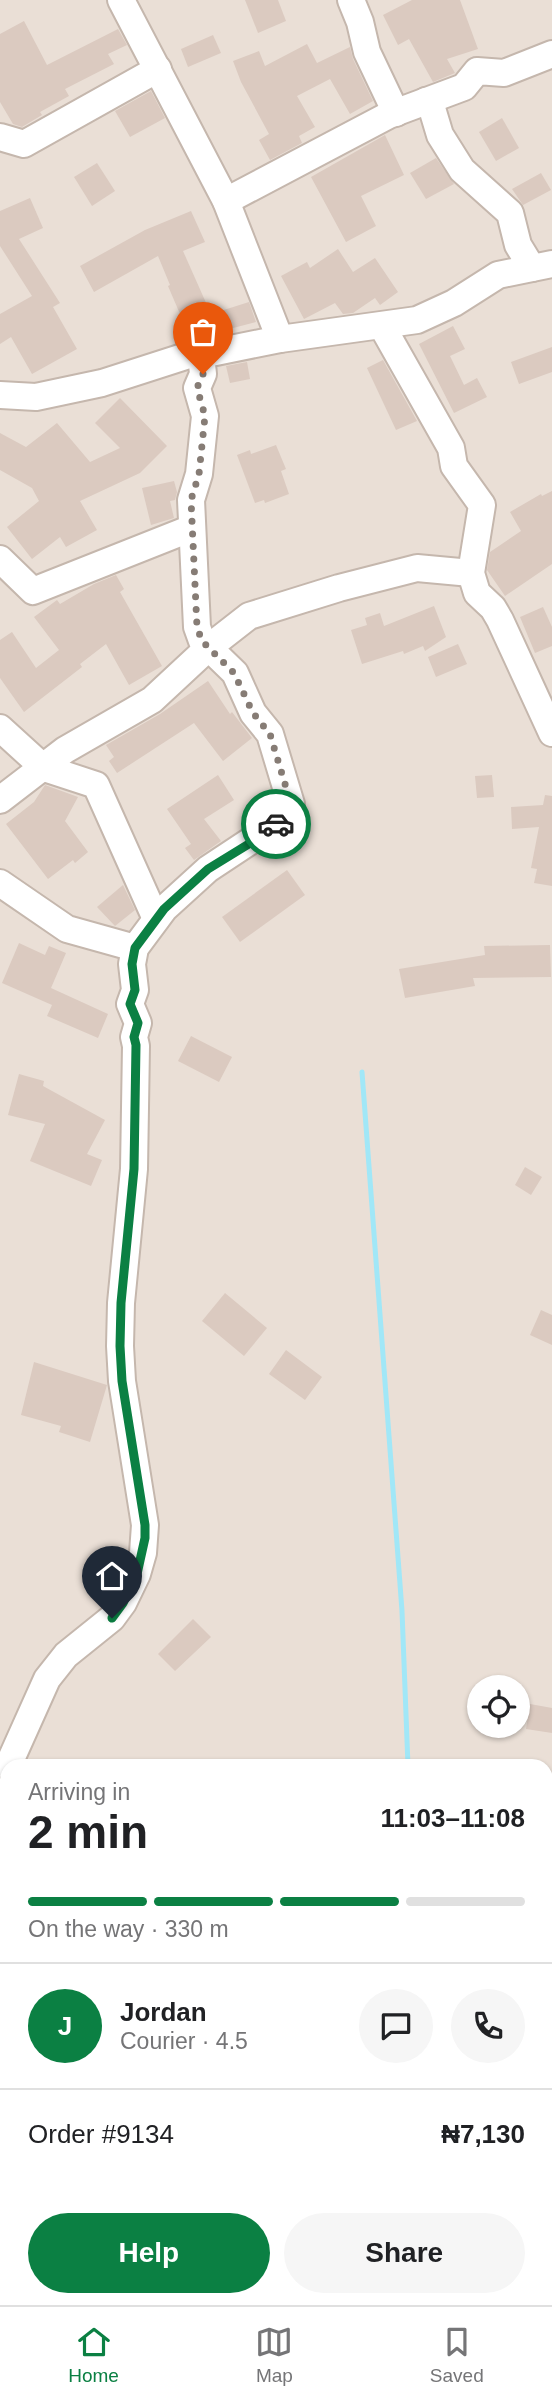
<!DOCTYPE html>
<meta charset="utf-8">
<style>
:root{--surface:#fff;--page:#f6f6f6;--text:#202124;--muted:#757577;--line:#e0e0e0;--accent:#0b8043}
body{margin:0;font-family:Arial,sans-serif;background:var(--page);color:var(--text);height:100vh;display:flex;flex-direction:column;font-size:26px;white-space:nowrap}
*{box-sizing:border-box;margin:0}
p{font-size:23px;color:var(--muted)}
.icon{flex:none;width:38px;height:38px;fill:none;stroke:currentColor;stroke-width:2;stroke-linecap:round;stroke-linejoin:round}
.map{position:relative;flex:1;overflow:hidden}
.details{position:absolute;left:0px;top:1759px;width:553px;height:548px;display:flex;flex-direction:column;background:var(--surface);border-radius:21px 21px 0 0;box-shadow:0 2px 5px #0004}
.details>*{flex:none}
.fabs{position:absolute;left:467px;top:1675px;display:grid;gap:14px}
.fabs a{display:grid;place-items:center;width:63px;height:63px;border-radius:50%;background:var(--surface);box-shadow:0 2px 5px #0004;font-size:35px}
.pin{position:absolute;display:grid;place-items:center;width:60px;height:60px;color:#fff;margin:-72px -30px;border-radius:50% 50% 50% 0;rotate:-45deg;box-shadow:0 0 7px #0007}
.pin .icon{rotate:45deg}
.courier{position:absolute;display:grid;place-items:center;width:70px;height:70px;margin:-35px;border:5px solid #0b8043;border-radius:50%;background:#fff;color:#222;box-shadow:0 2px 9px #0007}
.headline em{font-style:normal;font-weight:700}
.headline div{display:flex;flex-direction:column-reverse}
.headline{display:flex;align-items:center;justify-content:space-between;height:119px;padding:0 28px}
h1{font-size:46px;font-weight:700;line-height:52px}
.bar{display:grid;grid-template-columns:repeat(4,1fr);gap:10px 7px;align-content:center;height:84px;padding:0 28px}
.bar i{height:9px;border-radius:5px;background:var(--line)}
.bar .on{background:var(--accent)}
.bar p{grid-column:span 4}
.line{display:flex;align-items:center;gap:18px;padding:0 28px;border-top:2px solid var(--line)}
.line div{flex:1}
.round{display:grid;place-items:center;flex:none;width:74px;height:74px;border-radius:37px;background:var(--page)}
.primary-button{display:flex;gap:14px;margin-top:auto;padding:14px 28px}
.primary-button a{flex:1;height:80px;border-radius:42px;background:var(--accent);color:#fff;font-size:28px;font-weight:700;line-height:80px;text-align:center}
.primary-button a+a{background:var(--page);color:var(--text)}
.tab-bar{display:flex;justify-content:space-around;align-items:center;height:98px;border-top:2px solid var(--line);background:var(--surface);font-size:19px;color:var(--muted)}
.tab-bar a{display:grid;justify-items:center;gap:4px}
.tab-bar .on{color:var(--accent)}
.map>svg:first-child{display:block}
.residential{fill:#eadfd6;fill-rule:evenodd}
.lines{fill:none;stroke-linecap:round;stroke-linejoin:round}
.stream{stroke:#a1e7f7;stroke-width:5}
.building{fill:#dbcac0}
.minor-casing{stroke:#c5b7ad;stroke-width:30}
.minor{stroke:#fff;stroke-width:26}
.done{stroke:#867c75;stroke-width:7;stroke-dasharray:0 12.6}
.route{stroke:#0b8043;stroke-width:9}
</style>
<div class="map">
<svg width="552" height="2305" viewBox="0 0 552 2305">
<rect width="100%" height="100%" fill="#f6efe9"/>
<path class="residential" d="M 0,0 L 552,0 L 552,2305 L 0,2305 ZM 480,1687 L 518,1687 L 518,1726 L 480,1726 ZM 7,1766 L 546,1766 L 546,2300 L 7,2300 Z"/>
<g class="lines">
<g class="stream">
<polyline points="362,1072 402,1611 408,1766"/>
<polyline points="0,2253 3,2245 7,2242"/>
</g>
</g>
<g class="building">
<polygon points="245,0 278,0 286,21 258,33"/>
<polygon points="412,0 460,0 478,49 447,59 455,73 433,82 409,39 398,45 383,15"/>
<polygon points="24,21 47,65 118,29 127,45 108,54 114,64 65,89 69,96 40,112 42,115 22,127 13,124 0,102 0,34"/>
<polygon points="213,35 221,53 188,67 181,49"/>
<polygon points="307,44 317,63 350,47 353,59 373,101 350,114 330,79 297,96 315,127 299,136 302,143 270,160 259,140 269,134 241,82 233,61 259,51 265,66"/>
<polygon points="151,91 165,118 130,137 115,111"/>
<polygon points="502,118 519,148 496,161 479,132"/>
<polygon points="385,135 404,175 361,196 376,226 346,242 311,177"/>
<polygon points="436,158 454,184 426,199 410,173"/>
<polygon points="97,163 115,191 92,206 74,177"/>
<polygon points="541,173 551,190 523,205 512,189"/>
<polygon points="30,198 43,228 19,239 60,303 53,307 77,349 32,374 11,337 0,344 0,314 32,296 0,246 0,211"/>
<polygon points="191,211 205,242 183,251 211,314 249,302 256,322 176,343 173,333 186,328 168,286 170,285 158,256 94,292 80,266 145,230"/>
<polygon points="338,249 353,272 375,258 398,292 380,305 375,298 353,313 343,314 335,303 304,319 281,276 307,262 310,268"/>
<polygon points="453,326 465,349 450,356 464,385 477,378 487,397 454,413 419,344"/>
<polygon points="552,347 552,372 519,384 511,362"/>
<polygon points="383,360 417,421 396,430 367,368"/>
<polygon points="247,362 250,379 230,383 226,366"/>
<polygon points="120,398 167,446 140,473 80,501 97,530 66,547 60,537 32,559 7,527 39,501 32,488 0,470 0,433 26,447 57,423 90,462 120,448 95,423"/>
<polygon points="276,445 286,469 281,471 289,494 265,503 264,500 255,503 237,455 250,450 251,454"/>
<polygon points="174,481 177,492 175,500 170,501 174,518 151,525 142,488"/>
<polygon points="552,491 552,564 505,596 487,570 490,552 521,531 510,512 541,494 542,496"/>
<polygon points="116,575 124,589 120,592 162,666 129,685 106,644 80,664 82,667 24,712 0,678 0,640 12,632 36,668 59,650 34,617 57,600 60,604 94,584"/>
<polygon points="434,606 446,637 425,651 423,646 404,654 403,651 362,664 351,630 367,625 365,618 380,613 384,626"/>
<polygon points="543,607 552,627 552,646 535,653 520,617"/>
<polygon points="458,644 467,664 436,677 428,657"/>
<polygon points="208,681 230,714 232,712 252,738 223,761 194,723 117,773 109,761 114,757 106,745 160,714"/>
<polygon points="218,775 234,800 204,819 221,841 194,860 185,848 191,844 167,809"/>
<polygon points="492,775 494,797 477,798 475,776"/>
<polygon points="45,785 78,797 65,821 88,852 75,863 73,860 48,879 6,824 34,802"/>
<polygon points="545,795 552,796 552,886 534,883 537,869 531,868 539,827 512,829 511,807 543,805"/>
<polygon points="287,870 305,895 240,942 222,917"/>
<polygon points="123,885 135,910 115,926 97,907"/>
<polygon points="19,943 45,955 49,946 66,953 51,988 108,1014 98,1038 47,1016 52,1005 2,983"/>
<polygon points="550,945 551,977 473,978 475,986 405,998 399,969 485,955 484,946"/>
<polygon points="191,1036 232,1057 219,1082 178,1061"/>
<polygon points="19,1074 44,1081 43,1086 105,1120 87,1154 102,1160 91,1186 30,1161 45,1124 8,1115"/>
<polygon points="525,1167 542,1177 531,1195 515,1185"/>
<polygon points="225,1293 267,1328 244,1356 202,1321"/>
<polygon points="541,1310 552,1315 552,1345 530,1335"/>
<polygon points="286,1350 322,1377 305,1400 269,1374"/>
<polygon points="34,1362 107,1385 90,1442 59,1432 61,1426 21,1415"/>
<polygon points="193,1619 211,1637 175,1671 158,1654"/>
<polygon points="530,1704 552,1708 552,1733 526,1729"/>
</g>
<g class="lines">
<g class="minor-casing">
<g id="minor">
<polyline points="121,0 226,201 280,339"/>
<polyline points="351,0 360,22 367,52 396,113"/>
<polyline points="426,101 431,105 440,135 462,170 510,213 518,245 532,268"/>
<polyline points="0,137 24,144 158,69"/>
<polyline points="226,201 389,115 464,87 477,71 504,73 552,54"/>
<polyline points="382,326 451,448 454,466 482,505 471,573 477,593 493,608 500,620 552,733"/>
<polyline points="0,395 36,397 102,383 189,355 201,355"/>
<polyline points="0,559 33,591 192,528"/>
<polyline points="0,728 44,768 96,785 156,919"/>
<polyline points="0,800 65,750 152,700 208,648 249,616 339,588 417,568 471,573"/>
<polyline points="0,883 67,929 135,948"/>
<polyline points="8,1766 47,1679 66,1655 112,1618 123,1603 137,1574 143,1553 145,1525 122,1381 120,1346 121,1303 134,1169 136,1046 134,1037 138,1023 130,1004 135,990 132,964 135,948 164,909 208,869 279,822 291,804 270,734 253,713 235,673 202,641 197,627 191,500 199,474 205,416 197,388 203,374 201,355 280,339 417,320 454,303 498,275 552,264"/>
<polyline points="0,1868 7,1877"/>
<polyline points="465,2300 472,2305"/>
<polyline points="360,2305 366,2300"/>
</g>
</g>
<use href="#minor" class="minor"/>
</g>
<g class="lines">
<polyline class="done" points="203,374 197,388 205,416 199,474 191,500 197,627 202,641 234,673 253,713 270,734 291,804 276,824"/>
<polyline class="route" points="112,1618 123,1603 137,1574 145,1538 145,1525 122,1381 120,1346 121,1303 134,1169 136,1045 134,1037 138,1023 130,1004 135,990 132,964 135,948 164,909 208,869 252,842 263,831 276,824"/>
</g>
</svg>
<div class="fabs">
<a><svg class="icon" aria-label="locate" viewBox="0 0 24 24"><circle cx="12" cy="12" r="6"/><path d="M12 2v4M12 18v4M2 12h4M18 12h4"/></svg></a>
</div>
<div class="pin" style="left:203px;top:374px;background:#ea580c"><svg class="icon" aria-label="bag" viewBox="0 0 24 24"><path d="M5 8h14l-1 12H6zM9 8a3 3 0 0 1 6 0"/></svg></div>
<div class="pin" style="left:112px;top:1618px;background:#1f2937"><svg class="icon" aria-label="home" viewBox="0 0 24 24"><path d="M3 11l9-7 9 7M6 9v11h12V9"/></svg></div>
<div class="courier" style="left:276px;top:824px"><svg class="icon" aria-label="car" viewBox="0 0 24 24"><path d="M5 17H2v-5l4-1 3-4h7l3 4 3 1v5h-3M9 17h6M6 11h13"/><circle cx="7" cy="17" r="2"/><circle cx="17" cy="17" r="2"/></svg></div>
<section class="details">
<div class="headline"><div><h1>2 min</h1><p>Arriving in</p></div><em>11:03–11:08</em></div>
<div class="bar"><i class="on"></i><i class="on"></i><i class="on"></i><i></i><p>On the way · 330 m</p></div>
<div class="line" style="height:126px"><b class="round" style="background:var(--accent);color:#fff">J</b><div><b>Jordan</b><p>Courier · 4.5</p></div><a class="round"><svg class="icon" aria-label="chat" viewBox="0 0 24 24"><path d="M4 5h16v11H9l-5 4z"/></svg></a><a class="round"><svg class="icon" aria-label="phone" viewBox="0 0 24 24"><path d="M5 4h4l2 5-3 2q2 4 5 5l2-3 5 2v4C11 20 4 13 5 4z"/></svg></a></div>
<div class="line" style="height:91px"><div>Order #9134</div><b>₦7,130</b></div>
<div class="primary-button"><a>Help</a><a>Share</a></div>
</section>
</div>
<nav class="tab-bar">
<a class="on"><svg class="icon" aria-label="home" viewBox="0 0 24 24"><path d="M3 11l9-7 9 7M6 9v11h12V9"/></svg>Home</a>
<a><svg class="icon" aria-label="map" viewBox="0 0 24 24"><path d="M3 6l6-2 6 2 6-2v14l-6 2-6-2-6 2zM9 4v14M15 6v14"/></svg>Map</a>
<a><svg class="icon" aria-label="saved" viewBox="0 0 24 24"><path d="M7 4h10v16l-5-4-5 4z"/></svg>Saved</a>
</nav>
